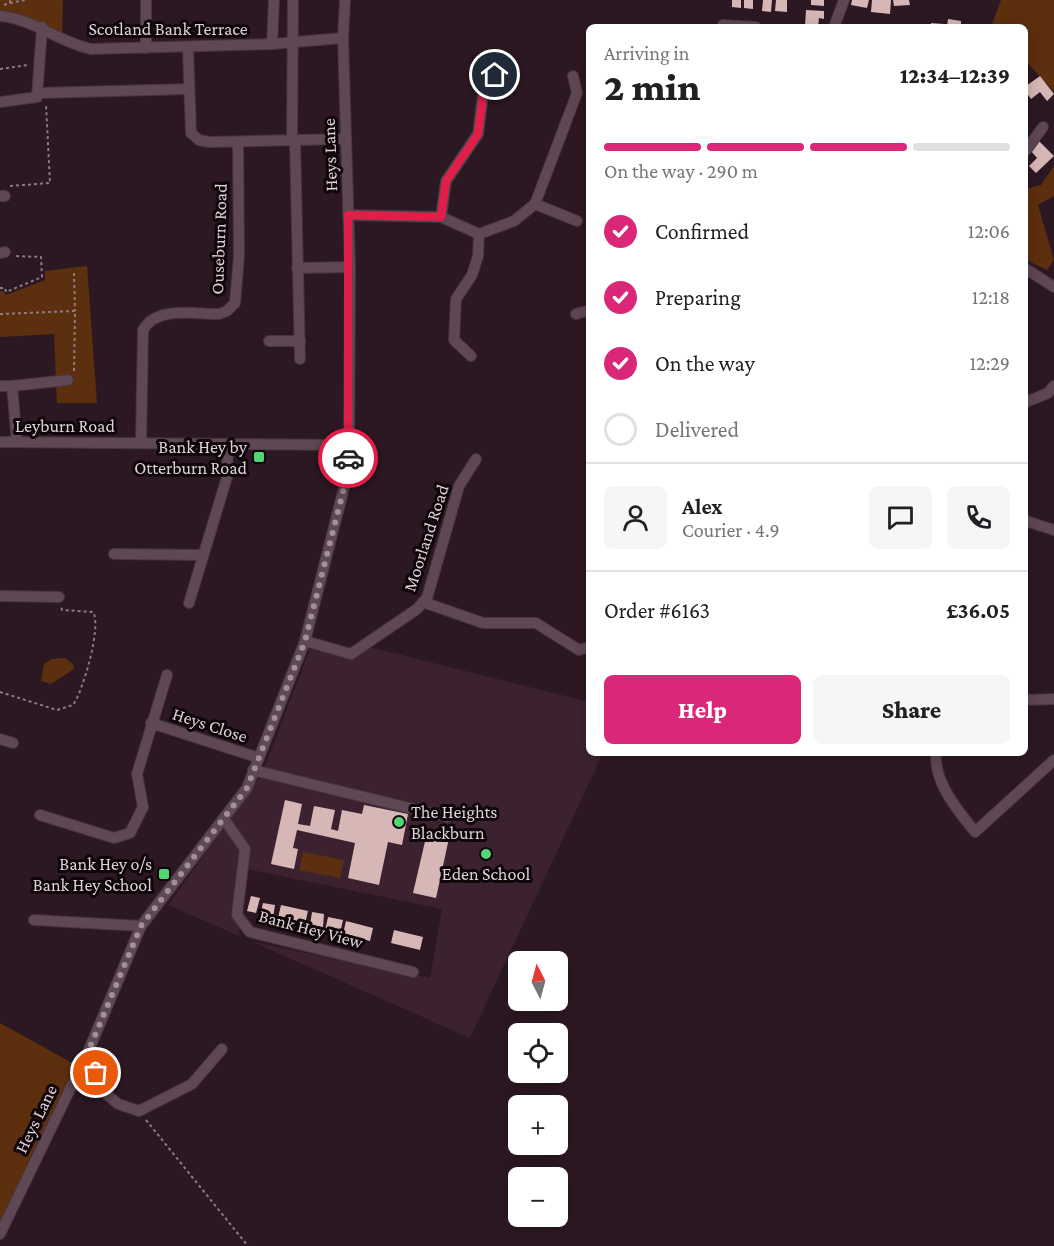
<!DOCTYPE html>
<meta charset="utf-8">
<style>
:root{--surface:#fff;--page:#f6f6f6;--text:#202124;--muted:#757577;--line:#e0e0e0;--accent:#db2777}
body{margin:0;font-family:"Crimson Pro",serif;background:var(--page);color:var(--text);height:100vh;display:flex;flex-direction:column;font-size:22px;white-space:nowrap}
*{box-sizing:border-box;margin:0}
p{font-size:20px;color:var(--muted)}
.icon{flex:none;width:33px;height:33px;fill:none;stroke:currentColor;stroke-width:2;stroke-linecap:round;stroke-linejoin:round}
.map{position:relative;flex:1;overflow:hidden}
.side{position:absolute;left:586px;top:24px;width:442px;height:732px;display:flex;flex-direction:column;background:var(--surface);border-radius:9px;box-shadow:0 3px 15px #0003}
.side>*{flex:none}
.needle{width:39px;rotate:354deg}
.fabs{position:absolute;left:508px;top:951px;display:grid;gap:12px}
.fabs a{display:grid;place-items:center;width:60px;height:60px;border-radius:9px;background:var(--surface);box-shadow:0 3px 15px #0003;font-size:30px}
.pin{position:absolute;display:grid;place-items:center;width:51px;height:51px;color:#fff;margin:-26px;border:3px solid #fff;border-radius:50%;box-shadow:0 2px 6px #0007}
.courier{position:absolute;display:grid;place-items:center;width:60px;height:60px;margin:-30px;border:4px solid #e11d48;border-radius:50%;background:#fff;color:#222;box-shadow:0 2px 8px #0007}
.headline em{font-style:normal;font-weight:800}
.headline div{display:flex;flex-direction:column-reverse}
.headline{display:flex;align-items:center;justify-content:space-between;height:102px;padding:0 18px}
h1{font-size:39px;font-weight:800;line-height:45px}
.bar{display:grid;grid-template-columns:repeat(4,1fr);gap:9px 6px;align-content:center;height:72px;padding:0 18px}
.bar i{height:8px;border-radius:4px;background:var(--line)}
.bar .on{background:var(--accent)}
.bar p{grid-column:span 4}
.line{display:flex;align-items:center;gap:15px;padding:0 18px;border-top:2px solid var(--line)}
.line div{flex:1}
.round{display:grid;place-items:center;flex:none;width:63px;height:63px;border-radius:9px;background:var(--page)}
ol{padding:0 18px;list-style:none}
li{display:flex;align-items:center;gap:18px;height:66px}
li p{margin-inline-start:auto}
li .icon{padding:6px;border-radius:50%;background:var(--accent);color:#fff;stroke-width:4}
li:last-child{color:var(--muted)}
li i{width:33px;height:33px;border:3px solid var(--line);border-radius:50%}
.button{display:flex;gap:12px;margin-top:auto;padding:12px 18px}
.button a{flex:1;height:69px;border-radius:9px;background:var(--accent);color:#fff;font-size:24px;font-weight:800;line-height:69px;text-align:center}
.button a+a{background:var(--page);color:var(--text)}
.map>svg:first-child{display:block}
.built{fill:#3c2230}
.green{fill:#5c2f0e}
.building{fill:#d7b7b6}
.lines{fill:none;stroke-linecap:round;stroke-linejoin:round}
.minor-casing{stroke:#45353d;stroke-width:12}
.path{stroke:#8d7b84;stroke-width:2;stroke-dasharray:3 3;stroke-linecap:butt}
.minor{stroke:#5f4753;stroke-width:10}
.done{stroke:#a09098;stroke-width:6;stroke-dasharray:0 10.8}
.route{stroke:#e11d48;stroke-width:8}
.poi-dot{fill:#52d673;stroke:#0f060a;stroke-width:2}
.labels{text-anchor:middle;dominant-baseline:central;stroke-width:6;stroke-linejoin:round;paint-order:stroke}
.street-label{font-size:18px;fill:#dfd0d7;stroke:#0f060a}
.poi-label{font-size:18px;fill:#dfd0d7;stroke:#0f060a;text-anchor:end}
</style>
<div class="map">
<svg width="1054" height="1246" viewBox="0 0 1054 1246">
<rect width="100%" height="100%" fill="#2c1822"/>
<polygon class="built" points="374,648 589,702 590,753 603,753 470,1038 253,942 430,978 442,909 247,869 239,936 168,905 262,774 310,649"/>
<g class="green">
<polygon points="0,0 63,0 62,37 0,12"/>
<polygon points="1001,0 1054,0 1054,92 1026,61 1026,27 991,27"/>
<polygon points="1054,166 1054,196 1038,205 1054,260 1047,270 1026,260 1026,189 1041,185"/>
<polygon points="87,266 97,403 57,403 54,334 0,337 0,291 3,291 6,295 45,280 45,271"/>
<polygon points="65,658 73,664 74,669 51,684 41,681 44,664 52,659"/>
<polygon points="303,852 344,860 340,878 299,870"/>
<polygon points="0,1023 76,1065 0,1224"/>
</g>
<g class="building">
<polygon points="732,0 741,0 741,8 732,7"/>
<polygon points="744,0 753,0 753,9 744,8"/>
<polygon points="763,0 772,0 771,12 762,11"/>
<polygon points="776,0 787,0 787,12 775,11"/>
<polygon points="811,0 824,0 824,6 811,5"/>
<polygon points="852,0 869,0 867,8 851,5"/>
<polygon points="872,0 891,0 890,14 871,12"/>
<polygon points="893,0 909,0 910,5 894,6"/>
<polygon points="806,10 824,11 824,19 819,18 818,27 805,26"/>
<polygon points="948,19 961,21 961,27 947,27"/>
<polygon points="931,23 944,24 944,27 931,27"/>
<polygon points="1040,76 1054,94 1047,101 1040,92 1031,99 1026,92 1026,86"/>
<polygon points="1039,141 1054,156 1036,173 1029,166 1037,158 1030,150"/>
<polygon points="285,800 302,804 298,824 310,826 314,806 335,810 331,829 338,831 342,810 362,814 364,805 408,814 402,845 388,842 379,885 348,878 355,843 297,830 293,848 298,849 294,869 271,864"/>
<polygon points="427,833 449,838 436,898 413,893"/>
<polygon points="251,896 260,898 256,913 247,911"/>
<polygon points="263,903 275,905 273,918 260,916"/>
<polygon points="281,905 308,911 305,924 278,918"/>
<polygon points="312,912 324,914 323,927 310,925"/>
<polygon points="328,917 343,920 340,934 325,931"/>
<polygon points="346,921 373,928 370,941 343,934"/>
<polygon points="394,930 423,937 420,950 391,943"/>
</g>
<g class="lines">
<g class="minor-casing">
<g id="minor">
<polyline points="146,0 146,48"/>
<path d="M 0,16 C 34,19 58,42 91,49 L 272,44 L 343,38"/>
<polyline points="723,25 756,27"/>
<polyline points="834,27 844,0"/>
<polyline points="272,44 274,0"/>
<polyline points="188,48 191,133 199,140 209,142 346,139"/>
<polyline points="39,93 189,89"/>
<polyline points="0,102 37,97 42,27"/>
<polyline points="292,141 293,0"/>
<polyline points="295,141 300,359"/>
<polyline points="1026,150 1043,127"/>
<polyline points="0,196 5,196"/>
<polyline points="535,204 577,221"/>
<polyline points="348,215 441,217 479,234 514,221 535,204 577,93 573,76"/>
<polyline points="441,217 446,181 478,134 483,95 495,75"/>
<polyline points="0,253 5,252"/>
<polyline points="297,268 350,267"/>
<polyline points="1026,269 1054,287"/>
<polyline points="576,314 590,310"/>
<polyline points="269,341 300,341"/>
<polyline points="471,356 454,340 456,299 472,275 478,256 479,234"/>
<polyline points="0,386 12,386 17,442"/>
<polyline points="12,386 68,380"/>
<polyline points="1026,402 1048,393 1054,386"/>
<polyline points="0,442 347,445"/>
<path d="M 141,443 L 143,330 C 156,306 195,314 219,314 L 227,311 L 235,303 L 239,256 L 238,142"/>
<polyline points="1026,521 1054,530"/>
<polyline points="114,554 203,555"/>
<polyline points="0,596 59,597"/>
<polyline points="423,602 483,623 536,623 579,650 590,647"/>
<polyline points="189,603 227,477 228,444"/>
<polyline points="305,641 351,654 417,609 427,598 459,486 476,459"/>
<polyline points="1026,700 1054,699"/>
<polyline points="151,723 259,758"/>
<polyline points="0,739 13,743"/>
<path d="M 936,753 C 934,783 957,809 975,832 L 1054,760"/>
<polyline points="253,770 447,817"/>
<polyline points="40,815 114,838 130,833 143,807 137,774 167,675"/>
<polyline points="224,819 245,849 237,915 250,932 413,972"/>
<polyline points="34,920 141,926"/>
<polyline points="88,1052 97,1062 94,1082 97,1086 118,1104 139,1111 192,1084 222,1049"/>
<polyline points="0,1234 88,1052 141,926 247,788 305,641 346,480 349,459 350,267 343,38 345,0"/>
</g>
</g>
<g class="path">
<polyline points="10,3 25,0"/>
<polyline points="4,5 10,3 10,0"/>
<polyline points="0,69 28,65"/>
<polyline points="10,186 50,183 46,104"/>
<polyline points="74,273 75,311"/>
<polyline points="0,288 5,288 6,292 42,277 41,257 13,256"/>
<polyline points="0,314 75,311 74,371"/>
<path d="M 0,692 L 57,710 L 73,705 C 83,691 102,626 93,612 L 62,610 L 61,606"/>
<polyline points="146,1120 248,1246"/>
</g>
<use href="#minor" class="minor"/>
</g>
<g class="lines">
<polyline class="done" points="96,1073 97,1062 88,1052 141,926 247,788 305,641 346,480 348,458"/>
<polyline class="route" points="348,458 348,215 441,217 446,181 478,134 483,96 495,75"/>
</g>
<g class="poi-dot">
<rect x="253" y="451" width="12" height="12" rx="3"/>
<circle cx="399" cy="822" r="6"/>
<circle cx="486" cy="854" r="6"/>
<rect x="158" y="868" width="12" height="12" rx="3"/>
</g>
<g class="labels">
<g class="street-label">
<text x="168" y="29">Scotland Bank Terrace</text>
<text transform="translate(330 155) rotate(-92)">Heys Lane</text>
<text transform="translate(219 239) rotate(-88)">Ouseburn Road</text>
<text x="65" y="426">Leyburn Road</text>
<text transform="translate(426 538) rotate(-72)">Moorland Road</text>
<text transform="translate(210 725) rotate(18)">Heys Close</text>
<text transform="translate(311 929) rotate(15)">Bank Hey View</text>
<text transform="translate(36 1119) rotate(-64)">Heys Lane</text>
</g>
<g class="poi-label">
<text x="247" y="447">Bank Hey by<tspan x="247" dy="21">Otterburn Road</tspan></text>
<text x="411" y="812" text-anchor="start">The Heights<tspan x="411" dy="21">Blackburn</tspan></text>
<text x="152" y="864">Bank Hey o/s<tspan x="152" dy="21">Bank Hey School</tspan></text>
<text x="486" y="874" text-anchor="middle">Eden School</text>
</g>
</g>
</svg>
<div class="fabs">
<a><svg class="needle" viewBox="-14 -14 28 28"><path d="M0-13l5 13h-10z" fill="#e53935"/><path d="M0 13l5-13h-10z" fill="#757577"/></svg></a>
<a><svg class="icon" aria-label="locate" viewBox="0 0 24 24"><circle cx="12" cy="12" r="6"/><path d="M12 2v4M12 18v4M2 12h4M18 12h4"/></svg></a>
<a>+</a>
<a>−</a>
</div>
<div class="pin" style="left:96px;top:1073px;background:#ea580c"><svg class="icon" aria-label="bag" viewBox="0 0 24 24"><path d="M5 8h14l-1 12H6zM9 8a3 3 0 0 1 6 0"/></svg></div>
<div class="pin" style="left:495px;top:75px;background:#1f2937"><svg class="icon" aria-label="home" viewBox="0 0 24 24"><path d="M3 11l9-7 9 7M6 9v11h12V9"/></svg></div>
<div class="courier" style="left:348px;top:458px"><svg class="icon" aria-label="car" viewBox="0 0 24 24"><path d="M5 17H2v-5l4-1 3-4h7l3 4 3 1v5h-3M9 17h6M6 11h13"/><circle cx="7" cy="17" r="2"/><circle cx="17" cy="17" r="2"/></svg></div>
<section class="side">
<div class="headline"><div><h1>2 min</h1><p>Arriving in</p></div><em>12:34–12:39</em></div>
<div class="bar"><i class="on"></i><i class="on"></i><i class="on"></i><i></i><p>On the way · 290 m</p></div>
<ol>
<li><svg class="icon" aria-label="check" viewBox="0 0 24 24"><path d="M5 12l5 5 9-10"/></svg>Confirmed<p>12:06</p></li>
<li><svg class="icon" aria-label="check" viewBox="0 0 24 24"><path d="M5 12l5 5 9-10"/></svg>Preparing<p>12:18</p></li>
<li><svg class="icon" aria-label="check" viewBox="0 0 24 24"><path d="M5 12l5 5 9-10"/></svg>On the way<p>12:29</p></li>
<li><i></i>Delivered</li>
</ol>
<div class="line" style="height:108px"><a class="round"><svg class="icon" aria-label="person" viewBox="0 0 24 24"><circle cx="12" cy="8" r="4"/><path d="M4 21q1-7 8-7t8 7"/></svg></a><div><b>Alex</b><p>Courier · 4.9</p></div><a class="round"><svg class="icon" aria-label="chat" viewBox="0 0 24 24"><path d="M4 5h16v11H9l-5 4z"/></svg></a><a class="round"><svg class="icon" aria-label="phone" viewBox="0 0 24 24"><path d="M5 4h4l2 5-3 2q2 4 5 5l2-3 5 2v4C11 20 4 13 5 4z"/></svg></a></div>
<div class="line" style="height:78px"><div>Order #6163</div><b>£36.05</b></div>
<div class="button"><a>Help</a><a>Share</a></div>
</section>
</div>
